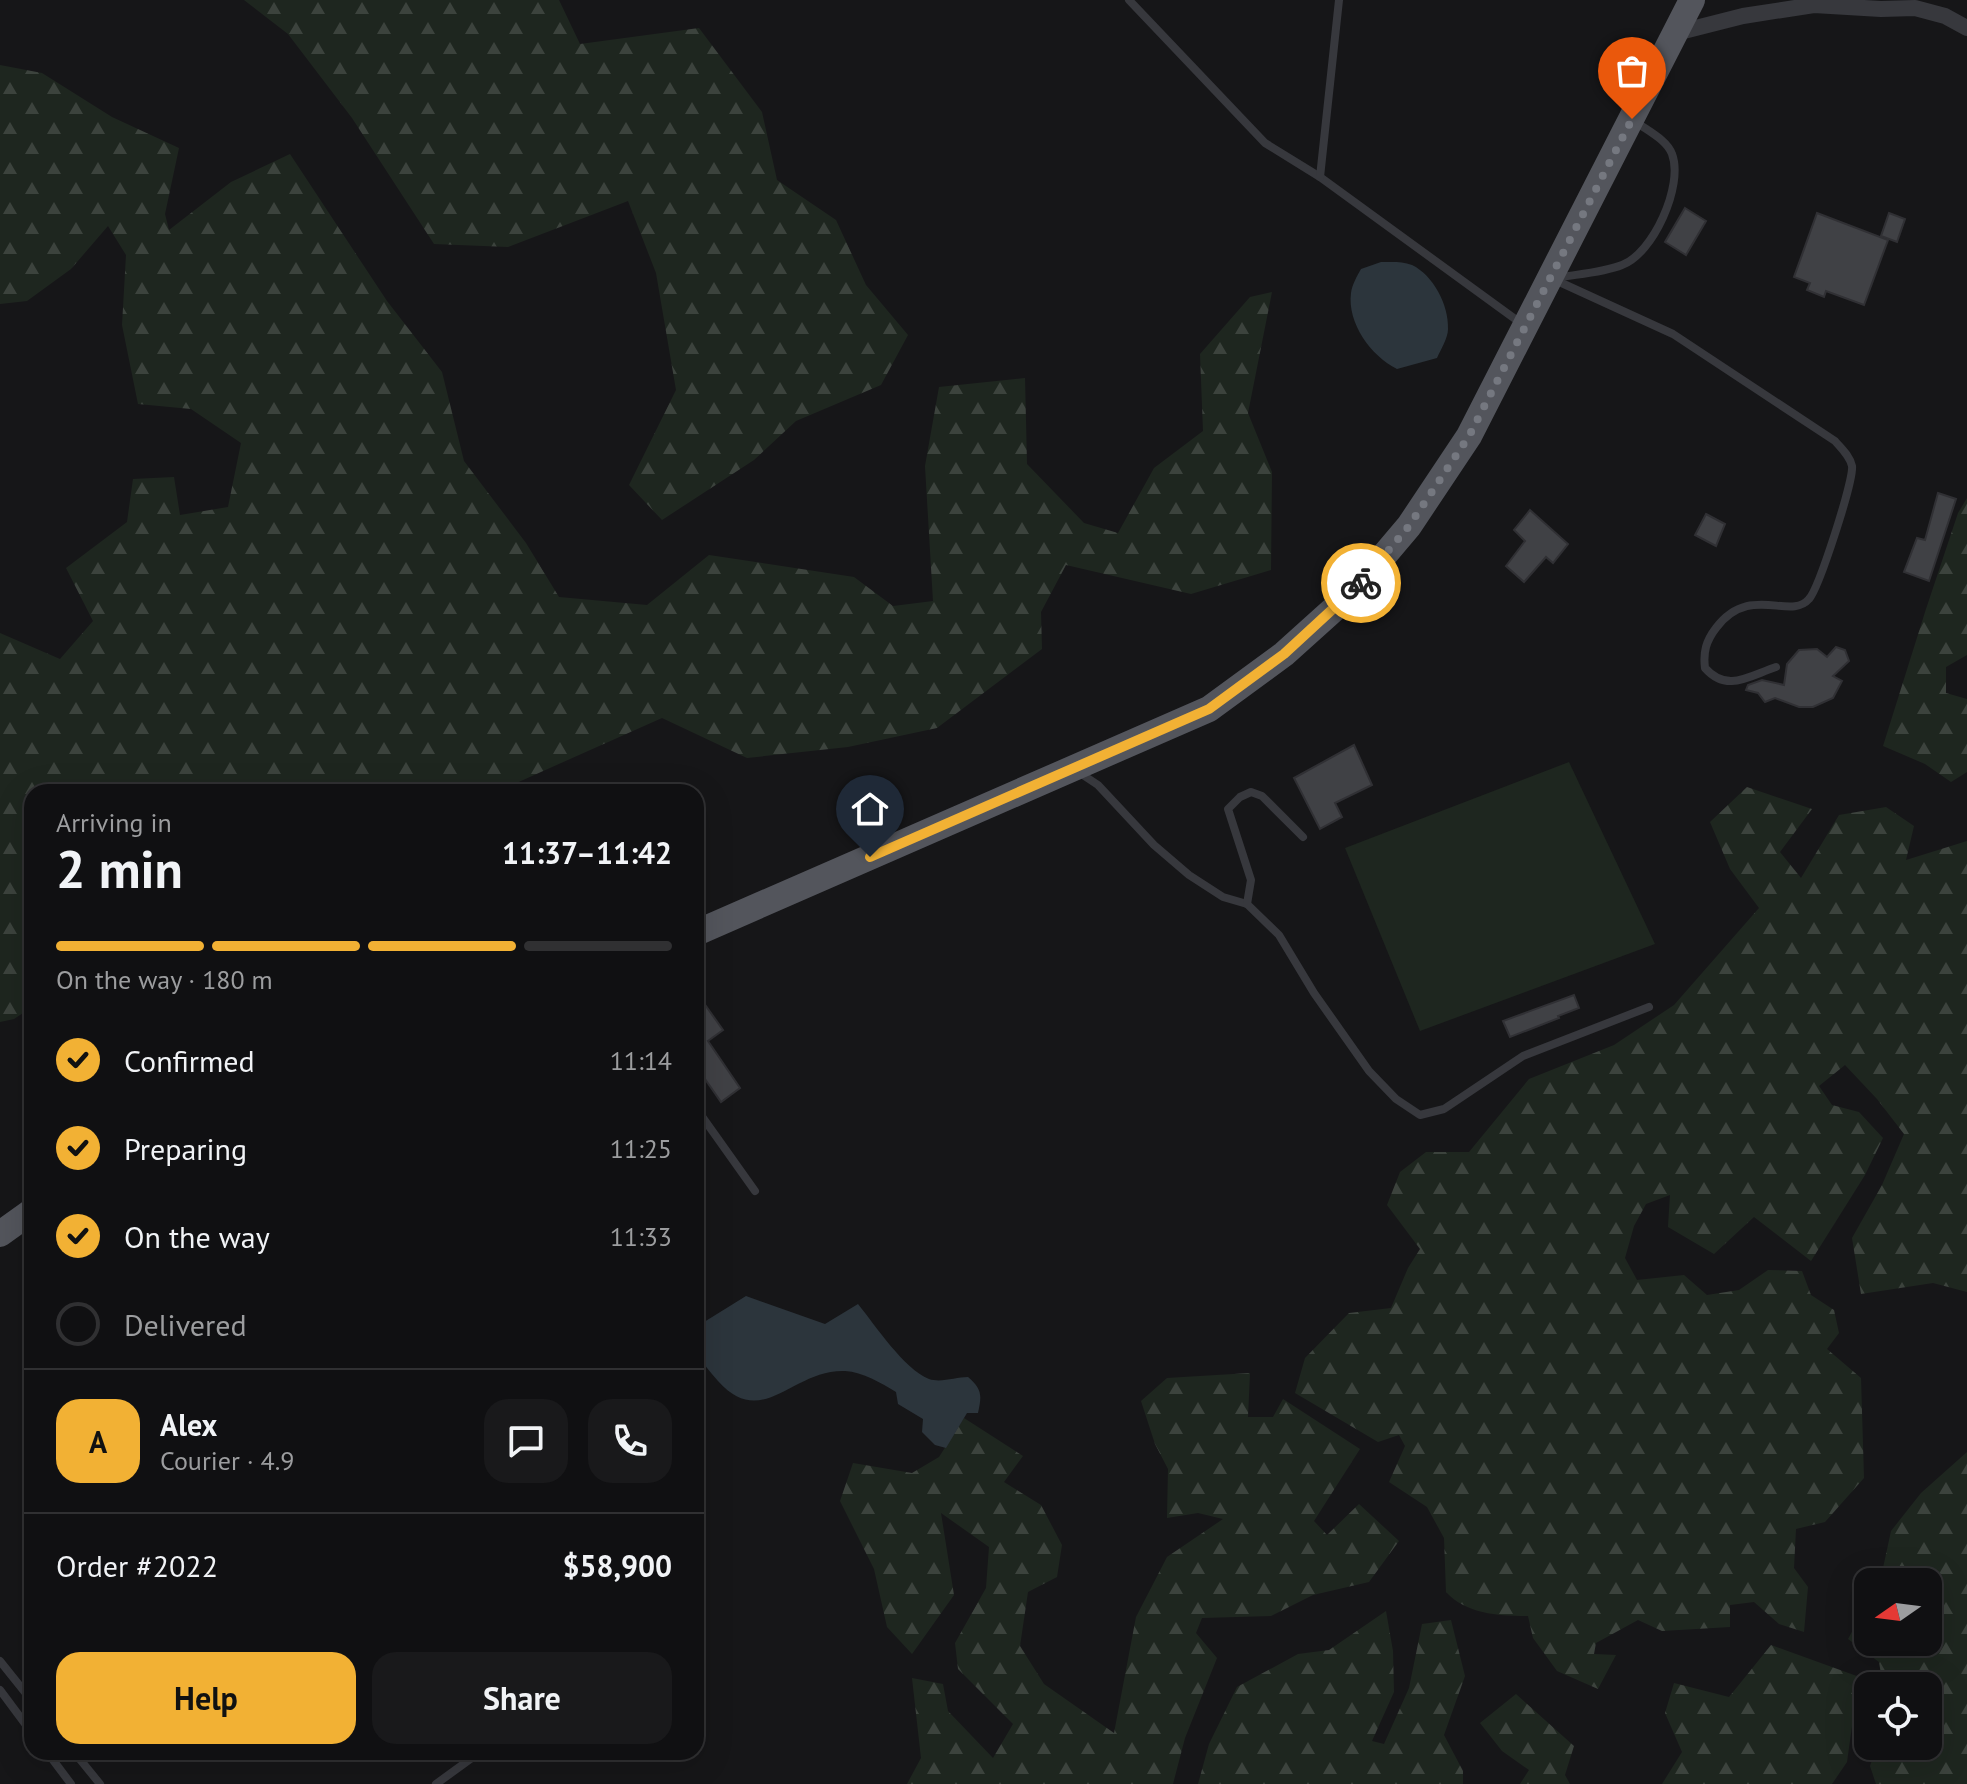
<!DOCTYPE html>
<meta charset="utf-8">
<style>
:root{--surface:#101012;--page:#19191b;--text:#f1f3f6;--muted:#9c9d9f;--line:#303032;--accent:#f2b134}
body{margin:0;font-family:"PT Sans",sans-serif;background:var(--page);color:var(--text);height:100vh;display:flex;flex-direction:column;font-size:30px;white-space:nowrap}
*{box-sizing:border-box;margin:0}
p{font-size:26px;color:var(--muted)}
.icon{flex:none;width:44px;height:44px;fill:none;stroke:currentColor;stroke-width:2;stroke-linecap:round;stroke-linejoin:round}
.map{position:relative;flex:1;overflow:hidden}
.details{position:absolute;left:24px;top:784px;width:680px;height:976px;display:flex;flex-direction:column;background:var(--surface);border-radius:24px;box-shadow:0 8px 32px #0002,0 0 0 2px var(--line)}
.details>*{flex:none}
.needle{width:52px;rotate:256deg}
.buttons{position:absolute;left:1854px;top:1568px;display:grid;gap:16px}
.buttons a{display:grid;place-items:center;width:88px;height:88px;border-radius:16px;background:var(--surface);box-shadow:0 8px 32px #0002,0 0 0 2px var(--line);font-size:40px}
.pin{position:absolute;display:grid;place-items:center;width:68px;height:68px;color:#fff;margin:-82px -34px;border-radius:50% 50% 50% 0;rotate:-45deg;box-shadow:0 0 8px #0007}
.pin .icon{rotate:45deg}
.courier{position:absolute;display:grid;place-items:center;width:80px;height:80px;margin:-40px;border:6px solid #f2b134;border-radius:50%;background:#fff;color:#222;box-shadow:0 2px 10px #0007}
.head em{font-style:normal;font-weight:700}
.head div{display:flex;flex-direction:column-reverse}
.head{display:flex;align-items:center;justify-content:space-between;height:136px;padding:0 32px}
h1{font-size:52px;font-weight:700;line-height:60px}
.bar{display:grid;grid-template-columns:repeat(4,1fr);gap:12px 8px;align-content:center;height:96px;padding:0 32px}
.bar i{height:10px;border-radius:6px;background:var(--line)}
.bar .on{background:var(--accent)}
.bar p{grid-column:span 4}
.line{display:flex;align-items:center;gap:20px;padding:0 32px;border-top:2px solid var(--line)}
.line div{flex:1}
.round{display:grid;place-items:center;flex:none;width:84px;height:84px;border-radius:24px;background:var(--page)}
ol{padding:0 32px;list-style:none}
li{display:flex;align-items:center;gap:24px;height:88px}
li p{margin-inline-start:auto}
li .icon{padding:8px;border-radius:50%;background:var(--accent);color:#111;stroke-width:4}
li:last-child{color:var(--muted)}
li i{width:44px;height:44px;border:4px solid var(--line);border-radius:50%}
.action{display:flex;gap:16px;margin-top:auto;padding:16px 32px}
.action a{flex:1;height:92px;border-radius:24px;background:var(--accent);color:#111;font-size:32px;font-weight:700;line-height:92px;text-align:center}
.action a+a{background:var(--page);color:var(--text)}
.map>svg:first-child{display:block}
.forest{fill:url(#forest-firs)}
.garden{fill:#1e261f}
.water{fill:#2c353c}
.building{fill:#404145;stroke:#303034;stroke-width:2}
.lines{fill:none;stroke-linecap:round;stroke-linejoin:round}
.lane{stroke:#37383d;stroke-width:8}
.street{stroke:#37383d;stroke-width:16}
.primary{stroke:#53555c;stroke-width:26}
.done{stroke:#757880;stroke-width:8;stroke-dasharray:0 14.4}
.route{stroke:#f2b134;stroke-width:10}
</style>
<div class="map">
<svg width="1967" height="1784" viewBox="0 0 1967 1784">
<defs>
<pattern id="forest-firs" width="22" height="20" patternUnits="userSpaceOnUse" patternTransform="scale(2)"><rect width="22" height="20" fill="#1e261f"/><path d="M5 1l3.5 6h-7zM16 11l3.5 6h-7z" fill="#3c433d"/></pattern>
</defs>
<rect width="100%" height="100%" fill="#161618"/>
<g class="forest">
<polygon points="244,0 559,0 580,44 699,28 762,112 777,180 836,220 866,285 908,335 881,385 796,421 754,460 662,520 629,485 676,390 656,273 628,201 508,247 434,244 352,118 288,34"/>
<polygon points="0,65 42,73 112,117 179,148 165,214 169,230 231,182 290,154 387,301 442,372 464,461 526,543 559,597 647,605 709,555 854,577 893,606 933,601 925,466 939,387 1025,378 1027,464 1084,523 1118,533 1154,468 1203,431 1200,354 1250,297 1272,292 1248,413 1272,472 1271,570 1191,594 1066,565 1041,612 1042,649 937,728 848,747 747,758 662,718 505,788 489,792 32,792 32,1007 14,1019 0,1022 0,633 60,659 93,621 66,568 127,522 133,479 174,477 180,515 228,507 241,443 191,409 138,404 122,325 126,255 108,226 71,269 27,301 0,304"/>
<polygon points="1967,498 1967,655 1946,667 1946,693 1967,699 1967,772 1951,782 1925,764 1883,746 1926,609 1958,513"/>
<path d="M 1747,787 L 1812,809 L 1780,852 L 1801,878 L 1839,815 L 1886,807 L 1914,826 L 1906,860 L 1967,841 L 1967,1292 L 1933,1283 L 1861,1294 L 1852,1238 L 1882,1185 L 1904,1134 L 1877,1099 L 1845,1065 L 1819,1086 L 1832,1105 L 1859,1112 L 1883,1138 L 1865,1175 L 1811,1261 L 1754,1217 L 1714,1254 L 1668,1227 L 1670,1195 L 1646,1204 L 1634,1226 L 1625,1258 L 1637,1280 L 1684,1275 L 1707,1295 L 1739,1290 L 1768,1270 L 1802,1271 L 1811,1295 L 1834,1310 L 1839,1333 L 1827,1349 L 1861,1378 L 1864,1478 L 1825,1522 L 1796,1529 L 1794,1568 L 1808,1587 L 1804,1632 L 1779,1624 L 1754,1602 L 1730,1605 L 1730,1627 L 1662,1631 L 1638,1620 L 1596,1643 L 1594,1654 L 1616,1655 L 1598,1689 L 1557,1671 L 1533,1638 L 1528,1616 C 1499,1616 1466,1614 1446,1592 L 1444,1538 L 1427,1507 L 1389,1482 L 1405,1446 L 1399,1435 L 1378,1442 L 1295,1393 L 1305,1358 L 1349,1313 L 1391,1308 L 1408,1268 L 1420,1249 L 1387,1205 L 1400,1172 L 1426,1152 L 1469,1152 L 1529,1079 L 1614,1045 L 1674,1005 L 1759,908 L 1730,869 L 1710,822 Z"/>
<polygon points="1250,1373 1248,1417 1273,1417 1283,1399 1360,1449 1314,1521 1327,1535 1359,1504 1399,1541 1369,1582 1313,1595 1271,1616 1202,1618 1196,1633 1217,1658 1185,1738 1173,1784 907,1784 921,1758 912,1678 943,1684 948,1711 993,1758 1013,1724 958,1669 955,1643 986,1588 989,1547 941,1513 954,1595 912,1654 887,1627 874,1569 840,1501 853,1463 912,1473 939,1457 964,1418 1023,1456 1004,1482 1041,1505 1062,1545 1057,1577 1028,1592 1020,1646 1044,1684 1114,1733 1136,1617 1167,1557 1223,1519 1198,1513 1167,1518 1168,1469 1155,1444 1141,1401 1167,1378"/>
<polygon points="1967,1452 1967,1784 1876,1784 1870,1766 1877,1746 1928,1746 1928,1686 1883,1686 1879,1662 1848,1639 1868,1603 1868,1642 1928,1642 1928,1582 1880,1582 1891,1531 1921,1493"/>
<polygon points="1386,1611 1393,1651 1394,1692 1372,1741 1384,1744 1409,1688 1422,1624 1451,1620 1465,1676 1444,1735 1463,1771 1463,1784 1198,1784 1209,1744 1237,1687 1298,1654 1329,1650"/>
<polygon points="1771,1645 1865,1679 1852,1726 1847,1762 1832,1784 1662,1784 1682,1752 1665,1713 1674,1683 1729,1697"/>
<polygon points="1516,1694 1574,1746 1565,1775 1570,1784 1520,1784 1529,1770 1502,1751 1480,1723"/>
</g>
<polygon class="garden" points="1569,762 1655,944 1420,1031 1345,848"/>
<g class="water">
<path d="M 1381,262 C 1391,262 1402,261 1412,265 C 1433,275 1449,305 1448,329 C 1448,338 1441,349 1437,358 L 1397,369 C 1371,356 1347,323 1351,293 C 1352,285 1357,276 1361,269 Z"/>
<path d="M 746,1296 L 825,1324 L 858,1304 C 875,1325 904,1369 929,1379 C 941,1383 956,1377 968,1377 C 982,1389 982,1395 978,1413 L 967,1413 L 946,1448 L 935,1445 L 922,1432 L 923,1419 L 898,1404 L 896,1392 C 881,1383 863,1372 845,1371 C 792,1369 763,1431 718,1381 C 699,1359 696,1356 696,1327 Z"/>
</g>
<g class="building">
<polygon points="1685,208 1706,221 1686,255 1665,242"/>
<polygon points="1817,213 1888,240 1864,305 1826,291 1824,297 1807,290 1810,283 1794,277"/>
<polygon points="1889,213 1905,219 1897,242 1881,236"/>
<polygon points="1938,493 1956,499 1929,581 1904,572 1917,538 1925,540"/>
<polygon points="1530,510 1568,544 1553,563 1546,557 1524,582 1506,566 1525,541 1514,530"/>
<polygon points="1706,514 1725,524 1716,546 1695,535"/>
<polygon points="1836,647 1845,650 1849,661 1833,676 1842,681 1833,698 1813,707 1799,707 1775,698 1765,702 1758,693 1746,690 1748,685 1762,680 1784,685 1787,664 1799,650 1817,649 1827,657"/>
<polygon points="1354,745 1372,785 1335,803 1342,817 1320,829 1294,778"/>
<polygon points="696,992 723,1030 708,1041 740,1088 721,1102 696,1066"/>
<polygon points="1574,995 1579,1008 1558,1016 1559,1018 1510,1037 1503,1021"/>
</g>
<g class="lines">
<g class="lane">
<polyline points="1129,0 1265,143 1320,177 1522,324"/>
<polyline points="1320,177 1339,0"/>
<path d="M 1555,278 C 1577,274 1602,273 1622,265 C 1653,254 1684,185 1672,154 C 1667,140 1648,131 1636,122"/>
<path d="M 1555,280 L 1673,334 L 1835,441 C 1841,448 1850,456 1852,466 C 1854,480 1819,588 1809,599 C 1790,621 1750,583 1716,628 C 1706,641 1703,652 1705,668 C 1727,693 1749,676 1776,667"/>
<polyline points="1077,771 1098,785 1154,845 1189,875 1223,897 1247,904 1279,935 1314,993 1369,1071 1396,1099 1420,1115 1444,1109 1523,1056 1649,1007"/>
<polyline points="1247,904 1251,880 1228,809 1240,797 1251,792 1262,796 1303,837"/>
<polyline points="696,1108 755,1191"/>
<polyline points="0,1661 32,1701"/>
<polyline points="0,1690 32,1733"/>
<polyline points="47,1752 71,1784"/>
<polyline points="74,1752 100,1784"/>
<polyline points="436,1784 480,1752"/>
</g>
<polyline class="street" points="1676,33 1743,16 1814,5 1881,9 1915,8 1945,16 1967,28"/>
<g class="primary">
<polyline points="696,933 1209,709 1284,654 1354,591 1409,526 1469,436 1692,0"/>
<polyline points="0,1234 32,1211"/>
</g>
</g>
<g class="lines">
<polyline class="done" points="1361,583 1409,526 1469,436 1632,119"/>
<polyline class="route" points="870,857 1209,709 1284,654 1361,583"/>
</g>
</svg>
<div class="buttons">
<a><svg class="needle" viewBox="-14 -14 28 28"><path d="M0-13l5 13h-10z" fill="#e53935"/><path d="M0 13l5-13h-10z" fill="#9c9d9f"/></svg></a>
<a><svg class="icon" aria-label="locate" viewBox="0 0 24 24"><circle cx="12" cy="12" r="6"/><path d="M12 2v4M12 18v4M2 12h4M18 12h4"/></svg></a>
</div>
<div class="pin" style="left:1632px;top:119px;background:#ea580c"><svg class="icon" aria-label="bag" viewBox="0 0 24 24"><path d="M5 8h14l-1 12H6zM9 8a3 3 0 0 1 6 0"/></svg></div>
<div class="pin" style="left:870px;top:857px;background:#1f2937"><svg class="icon" aria-label="home" viewBox="0 0 24 24"><path d="M3 11l9-7 9 7M6 9v11h12V9"/></svg></div>
<div class="courier" style="left:1361px;top:583px"><svg class="icon" aria-label="bike" viewBox="0 0 24 24"><circle cx="6" cy="16" r="4"/><circle cx="18" cy="16" r="4"/><path d="M6 16l4-8h5l3 8M10 8l3 8H6M13 5h3"/></svg></div>
<section class="details">
<div class="head"><div><h1>2 min</h1><p>Arriving in</p></div><em>11:37–11:42</em></div>
<div class="bar"><i class="on"></i><i class="on"></i><i class="on"></i><i></i><p>On the way · 180 m</p></div>
<ol>
<li><svg class="icon" aria-label="check" viewBox="0 0 24 24"><path d="M5 12l5 5 9-10"/></svg>Confirmed<p>11:14</p></li>
<li><svg class="icon" aria-label="check" viewBox="0 0 24 24"><path d="M5 12l5 5 9-10"/></svg>Preparing<p>11:25</p></li>
<li><svg class="icon" aria-label="check" viewBox="0 0 24 24"><path d="M5 12l5 5 9-10"/></svg>On the way<p>11:33</p></li>
<li><i></i>Delivered</li>
</ol>
<div class="line" style="height:144px"><b class="round" style="background:var(--accent);color:#111">A</b><div><b>Alex</b><p>Courier · 4.9</p></div><a class="round"><svg class="icon" aria-label="chat" viewBox="0 0 24 24"><path d="M4 5h16v11H9l-5 4z"/></svg></a><a class="round"><svg class="icon" aria-label="phone" viewBox="0 0 24 24"><path d="M5 4h4l2 5-3 2q2 4 5 5l2-3 5 2v4C11 20 4 13 5 4z"/></svg></a></div>
<div class="line" style="height:104px"><div>Order #2022</div><b>$58,900</b></div>
<div class="action"><a>Help</a><a>Share</a></div>
</section>
</div>
